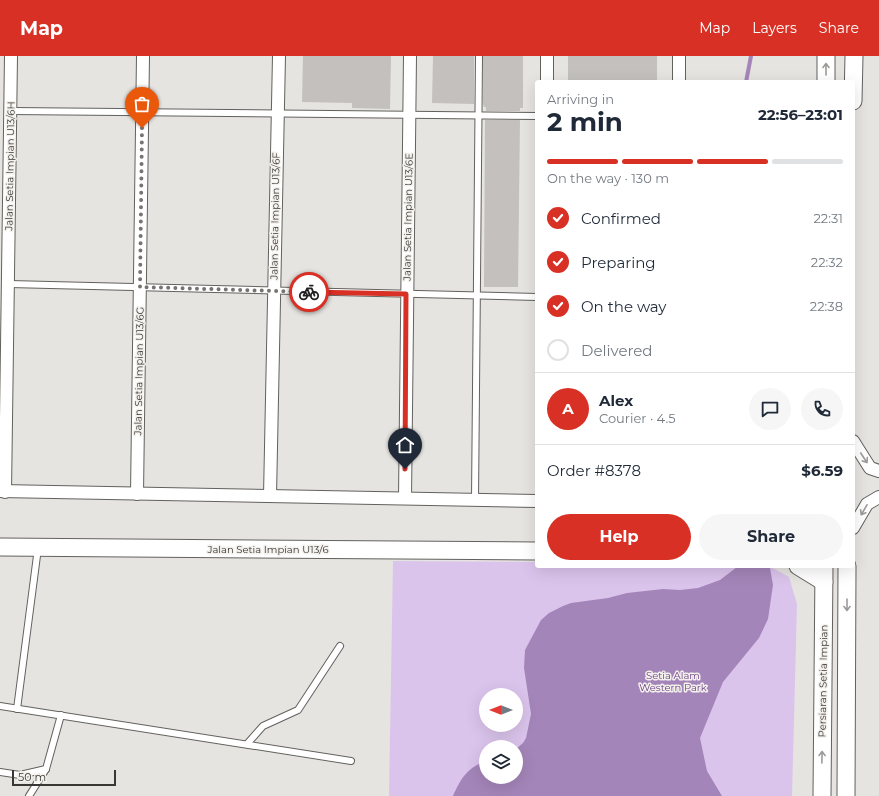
<!DOCTYPE html>
<meta charset="utf-8">
<style>
:root{--surface:#fff;--page:#f6f6f7;--text:#1f2937;--muted:#747a83;--line:#e0e1e3;--accent:#d93025}
body{margin:0;font-family:Montserrat,sans-serif;background:var(--page);color:var(--text);height:100vh;display:flex;flex-direction:column;font-size:15px;white-space:nowrap}
*{box-sizing:border-box;margin:0}
p{font-size:13px;color:var(--muted)}
.icon{flex:none;width:22px;height:22px;fill:none;stroke:currentColor;stroke-width:2;stroke-linecap:round;stroke-linejoin:round}
.map{position:relative;flex:1;overflow:hidden}
.drawer{position:absolute;left:535px;top:24px;width:320px;height:488px;display:flex;flex-direction:column;background:var(--surface);border-radius:4px;box-shadow:0 4px 16px #0002}
.drawer>*{flex:none}
.needle{width:26px;rotate:270deg}
.tools{position:absolute;left:479px;top:632px;display:grid;gap:8px}
.tools a{display:grid;place-items:center;width:44px;height:44px;border-radius:50%;background:var(--surface);box-shadow:0 4px 16px #0002;font-size:20px}
.scale{position:absolute;left:12px;bottom:10px;width:104px;box-sizing:border-box;padding-left:4px;border:2px solid #383735;border-top:0;font-size:11px;line-height:14px;white-space:nowrap;color:#383735;-webkit-text-stroke:3px #f4f1ed;paint-order:stroke}
.pin{position:absolute;display:grid;place-items:center;width:34px;height:34px;color:#fff;margin:-41px -17px;border-radius:50% 50% 50% 0;rotate:-45deg;box-shadow:0 0 4px #0007}
.pin .icon{rotate:45deg}
.courier{position:absolute;display:grid;place-items:center;width:40px;height:40px;margin:-20px;border:3px solid #d93025;border-radius:50%;background:#fff;color:#222;box-shadow:0 1px 5px #0007}
.summary em{font-style:normal;font-weight:700}
.summary div{display:flex;flex-direction:column-reverse}
.summary{display:flex;align-items:center;justify-content:space-between;height:68px;padding:0 12px}
h1{font-size:26px;font-weight:700;line-height:30px}
.bar{display:grid;grid-template-columns:repeat(4,1fr);gap:6px 4px;align-content:center;height:48px;padding:0 12px}
.bar i{height:5px;border-radius:3px;background:var(--line)}
.bar .current{background:var(--accent)}
.bar p{grid-column:span 4}
.line{display:flex;align-items:center;gap:10px;padding:0 12px;border-top:1px solid var(--line)}
.line div{flex:1}
.round{display:grid;place-items:center;flex:none;width:42px;height:42px;border-radius:21px;background:var(--page)}
ol{padding:0 12px;list-style:none}
li{display:flex;align-items:center;gap:12px;height:44px}
li p{margin-inline-start:auto}
li .icon{padding:4px;border-radius:50%;background:var(--accent);color:#fff;stroke-width:4}
li:last-child{color:var(--muted)}
li i{width:22px;height:22px;border:2px solid var(--line);border-radius:50%}
.cta{display:flex;gap:8px;margin-top:auto;padding:8px 12px}
.cta a{flex:1;height:46px;border-radius:24px;background:var(--accent);color:#fff;font-size:16px;font-weight:700;line-height:46px;text-align:center}
.cta a+a{background:var(--page);color:var(--text)}
header{display:flex;align-items:center;gap:24px;box-sizing:border-box;height:56px;padding:0 20px;background:var(--accent);color:#fff}
header strong{font-size:19px}
nav{display:flex;gap:22px;margin-inline-start:auto;font-size:14px}
.map>svg:first-child{display:block}
.green{fill:#dbc4ec;fill-rule:evenodd}
.water{fill:#a485b9}
.lines{fill:none;stroke-linecap:round;stroke-linejoin:round}
.stream{stroke:#a485b9;stroke-width:4}
.building{fill:#c3c0bd}
.lane-casing{stroke:#63615e;stroke-width:8}
.street-casing{stroke:#63615e;stroke-width:14}
.secondary-casing{stroke:#63615e;stroke-width:19}
.lane{stroke:#fff;stroke-width:6}
.street{stroke:#fff;stroke-width:12}
.secondary{stroke:#fff;stroke-width:17}
.oneway{stroke:#9c9b9a}
.done{stroke:#757471;stroke-width:4;stroke-dasharray:0 7.2}
.route{stroke:#d93025;stroke-width:5}
.labels{text-anchor:middle;dominant-baseline:central;stroke-width:3;stroke-linejoin:round;paint-order:stroke}
.street-label{font-size:10px;fill:#383735;stroke:#f4f1ed}
.park-label{font-size:10px;fill:#6b4285;stroke:#f4f1ed}
</style>
<header>
<strong>Map</strong>
<nav><a>Map</a><a>Layers</a><a>Share</a></nav>
</header>
<div class="map">
<svg width="879" height="740" viewBox="0 0 879 740">
<rect width="100%" height="100%" fill="#e6e4e0"/>
<path class="green" d="M 393,505 L 537,506 L 537,510 L 769,510 L 789,521 L 797,548 L 792,740 L 389,740 ZM 486,639 L 516,639 L 516,669 L 486,669 ZM 486,691 L 516,691 L 516,721 L 486,721 Z"/>
<path class="water" d="M 740,510 L 768,510 L 770,512 L 773,529 L 768,563 L 759,582 L 723,626 L 700,682 L 707,715 L 722,740 L 453,740 C 461,722 467,712 486,705 L 486,721 L 516,721 L 516,693 L 523,687 L 526,682 L 531,658 L 524,612 L 525,594 L 541,564 L 549,557 L 563,550 L 571,547 L 608,542 L 627,537 L 663,533 L 680,534 L 698,532 L 720,524 L 737,511 Z"/>
<g class="lines">
<polyline class="stream" points="746,26 751,0"/>
</g>
<g class="building">
<polygon points="303,0 391,0 390,53 352,52 352,47 302,46"/>
<polygon points="433,0 474,0 474,48 432,47"/>
<polygon points="483,0 523,0 523,52 520,52 520,55 486,55 486,51 484,51 483,48"/>
<rect x="568" y="0" width="89" height="26"/>
<polygon points="485,64 520,64 518,231 484,231"/>
</g>
<g class="lines">
<g class="lane-casing">
<g id="lane">
<polyline points="11,55 537,60"/>
<polyline points="9,228 537,241"/>
<polyline points="475,444 479,0"/>
<polyline points="0,650 351,705"/>
<polyline points="17,653 38,492"/>
<polyline points="247,688 263,670 298,654 340,590"/>
<polyline points="0,716 20,719 46,713"/>
<polyline points="29,740 46,713 61,659"/>
</g>
</g>
<g class="street-casing">
<g id="street">
<polyline points="547,26 547,0"/>
<polyline points="679,26 679,0"/>
<polyline points="853,385 870,412 879,415"/>
<polyline points="0,435 537,445"/>
<polyline points="5,436 11,0"/>
<polyline points="137,438 143,0"/>
<polyline points="270,440 279,0"/>
<polyline points="405,442 410,0"/>
<polyline points="853,472 867,448 879,441"/>
</g>
</g>
<g class="secondary-casing">
<g id="secondary">
<polyline points="826,26 826,0"/>
<polyline points="853,45 854,0"/>
<polyline points="0,491 537,495"/>
<polyline points="798,510 824,526"/>
<polyline points="822,740 824,510"/>
<polyline points="846,740 847,510"/>
</g>
</g>
<use href="#lane" class="lane"/>
<use href="#street" class="street"/>
<use href="#secondary" class="secondary"/>
</g>
<defs><path id="oneway-shaft" d="M-6 0H5M1.5-3L5.5 0L1.5 3" fill="none" stroke-width="1.6" stroke-linecap="round" stroke-linejoin="round"/></defs>
<g class="oneway">
<use href="#oneway-shaft" transform="translate(826 13) rotate(-90)"/>
<use href="#oneway-shaft" transform="translate(864 402) rotate(57)"/>
<use href="#oneway-shaft" transform="translate(864 454) rotate(120)"/>
<use href="#oneway-shaft" transform="translate(847 549) rotate(90)"/>
<use href="#oneway-shaft" transform="translate(822 701) rotate(-89)"/>
</g>
<g class="lines">
<polyline class="done" points="142,72 140,231 309,236"/>
<polyline class="route" points="309,236 406,238 405,413"/>
</g>
<g class="labels">
<g class="street-label">
<text transform="translate(10 110) rotate(-89)">Jalan Setia Impian U13/6H</text>
<text transform="translate(275 160) rotate(-89)">Jalan Setia Impian U13/6F</text>
<text transform="translate(408 161) rotate(-89)">Jalan Setia Impian U13/6E</text>
<text transform="translate(139 315) rotate(-89)">Jalan Setia Impian U13/6G</text>
<text x="268" y="493">Jalan Setia Impian U13/6</text>
<text transform="translate(823 625) rotate(-89)">Persiaran Setia Impian</text>
</g>
<g class="park-label">
<text x="673" y="619">Setia Alam<tspan x="673" dy="12">Western Park</tspan></text>
</g>
</g>
</svg>
<div class="tools">
<a><svg class="needle" viewBox="-14 -14 28 28"><path d="M0-13l5 13h-10z" fill="#e53935"/><path d="M0 13l5-13h-10z" fill="#747a83"/></svg></a>
<a><svg class="icon" aria-label="layers" viewBox="0 0 24 24"><path d="M12 4l9 5-9 5-9-5zM3 14l9 5 9-5"/></svg></a>
</div>
<div class="scale">50 m</div>
<div class="pin" style="left:142px;top:72px;background:#ea580c"><svg class="icon" aria-label="bag" viewBox="0 0 24 24"><path d="M5 8h14l-1 12H6zM9 8a3 3 0 0 1 6 0"/></svg></div>
<div class="pin" style="left:405px;top:413px;background:#1f2937"><svg class="icon" aria-label="home" viewBox="0 0 24 24"><path d="M3 11l9-7 9 7M6 9v11h12V9"/></svg></div>
<div class="courier" style="left:309px;top:236px"><svg class="icon" aria-label="bike" viewBox="0 0 24 24"><circle cx="6" cy="16" r="4"/><circle cx="18" cy="16" r="4"/><path d="M6 16l4-8h5l3 8M10 8l3 8H6M13 5h3"/></svg></div>
<section class="drawer">
<div class="summary"><div><h1>2 min</h1><p>Arriving in</p></div><em>22:56–23:01</em></div>
<div class="bar"><i class="current"></i><i class="current"></i><i class="current"></i><i></i><p>On the way · 130 m</p></div>
<ol>
<li><svg class="icon" aria-label="check" viewBox="0 0 24 24"><path d="M5 12l5 5 9-10"/></svg>Confirmed<p>22:31</p></li>
<li><svg class="icon" aria-label="check" viewBox="0 0 24 24"><path d="M5 12l5 5 9-10"/></svg>Preparing<p>22:32</p></li>
<li><svg class="icon" aria-label="check" viewBox="0 0 24 24"><path d="M5 12l5 5 9-10"/></svg>On the way<p>22:38</p></li>
<li><i></i>Delivered</li>
</ol>
<div class="line" style="height:72px"><b class="round" style="background:var(--accent);color:#fff">A</b><div><b>Alex</b><p>Courier · 4.5</p></div><a class="round"><svg class="icon" aria-label="chat" viewBox="0 0 24 24"><path d="M4 5h16v11H9l-5 4z"/></svg></a><a class="round"><svg class="icon" aria-label="phone" viewBox="0 0 24 24"><path d="M5 4h4l2 5-3 2q2 4 5 5l2-3 5 2v4C11 20 4 13 5 4z"/></svg></a></div>
<div class="line" style="height:52px"><div>Order #8378</div><b>$6.59</b></div>
<div class="cta"><a>Help</a><a>Share</a></div>
</section>
</div>
